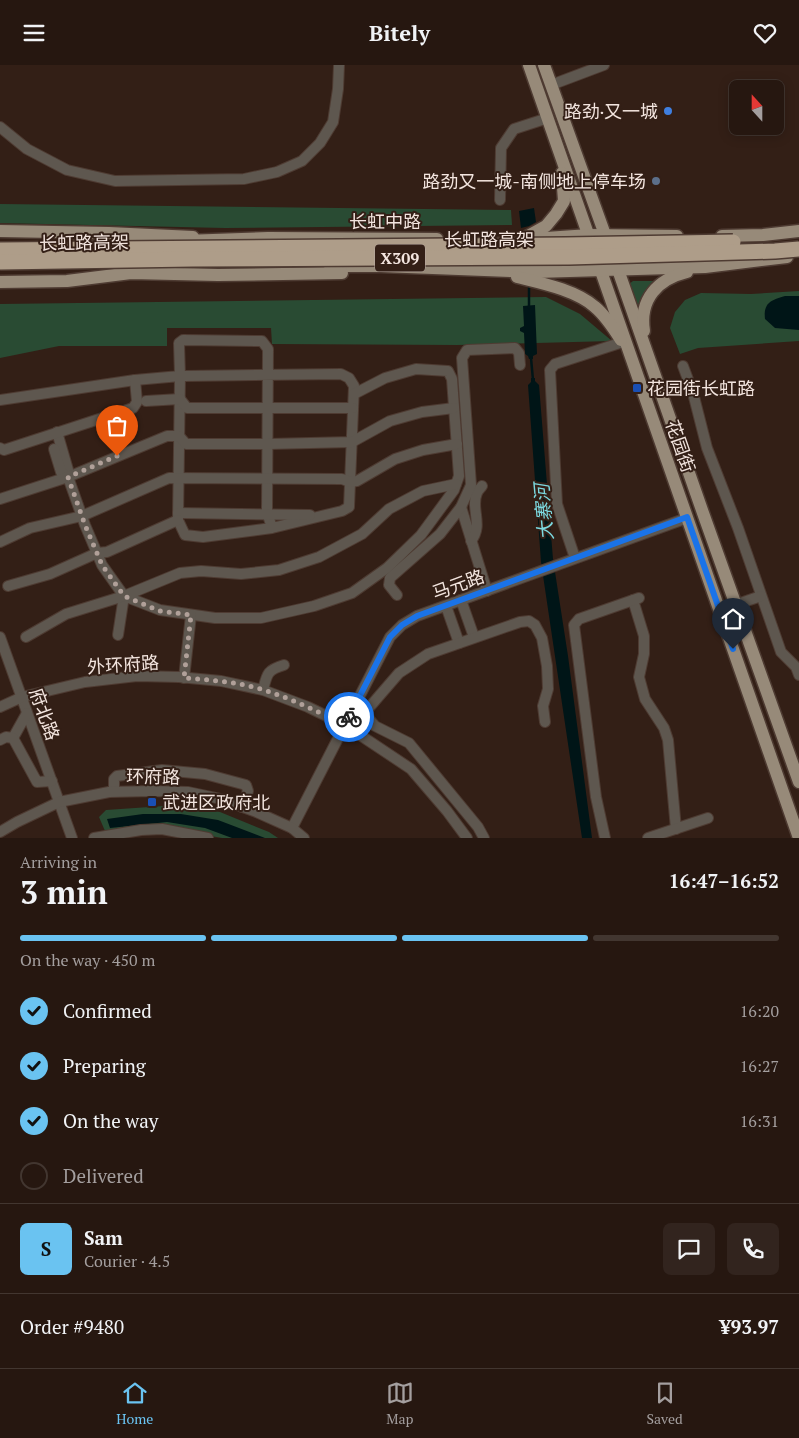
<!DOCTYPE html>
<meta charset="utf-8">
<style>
:root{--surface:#261710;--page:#32241e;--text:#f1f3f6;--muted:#a49f9f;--line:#423630;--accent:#6ac3f1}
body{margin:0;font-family:"PT Serif","Noto Sans SC",serif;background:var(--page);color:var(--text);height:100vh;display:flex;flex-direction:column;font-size:19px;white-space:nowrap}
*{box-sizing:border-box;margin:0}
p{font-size:16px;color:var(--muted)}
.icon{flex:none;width:28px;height:28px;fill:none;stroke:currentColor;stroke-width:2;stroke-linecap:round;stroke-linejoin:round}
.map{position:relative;height:773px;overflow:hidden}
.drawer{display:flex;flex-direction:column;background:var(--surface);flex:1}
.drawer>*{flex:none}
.needle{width:32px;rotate:339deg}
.buttons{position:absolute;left:729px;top:15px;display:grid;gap:10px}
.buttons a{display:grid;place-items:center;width:55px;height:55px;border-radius:8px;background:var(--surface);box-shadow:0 2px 12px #0003,0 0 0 1px var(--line);font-size:25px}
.pin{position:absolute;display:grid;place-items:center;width:42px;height:42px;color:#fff;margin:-51px -21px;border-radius:50% 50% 50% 0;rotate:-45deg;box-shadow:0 0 5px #0007}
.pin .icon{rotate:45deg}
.courier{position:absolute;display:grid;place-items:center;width:50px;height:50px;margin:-25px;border:4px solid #1a73e8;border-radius:50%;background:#fff;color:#222;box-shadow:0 1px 6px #0007}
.headline em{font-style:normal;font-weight:800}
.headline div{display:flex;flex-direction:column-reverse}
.headline{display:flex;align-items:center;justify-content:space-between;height:85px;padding:0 20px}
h1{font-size:32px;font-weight:800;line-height:38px}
.bar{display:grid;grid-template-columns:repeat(4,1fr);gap:8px 5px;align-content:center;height:60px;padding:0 20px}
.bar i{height:6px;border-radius:4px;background:var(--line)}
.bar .current{background:var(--accent)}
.bar p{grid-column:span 4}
.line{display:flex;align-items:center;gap:12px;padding:0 20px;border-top:1px solid var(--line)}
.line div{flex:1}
.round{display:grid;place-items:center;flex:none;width:52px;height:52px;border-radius:8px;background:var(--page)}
ol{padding:0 20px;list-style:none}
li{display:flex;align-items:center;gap:15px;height:55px}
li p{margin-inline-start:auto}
li .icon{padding:5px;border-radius:50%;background:var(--accent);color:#111;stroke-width:4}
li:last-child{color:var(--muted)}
li i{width:28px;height:28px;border:2px solid var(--line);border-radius:50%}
header{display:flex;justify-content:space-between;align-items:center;height:65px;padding:0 20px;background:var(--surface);font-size:22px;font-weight:800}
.tab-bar{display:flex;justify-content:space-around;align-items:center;height:70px;border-top:1px solid var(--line);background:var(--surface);font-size:14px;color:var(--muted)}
.tab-bar a{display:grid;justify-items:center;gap:2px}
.tab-bar .current{color:var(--accent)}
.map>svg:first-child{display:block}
.green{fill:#294b33}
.water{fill:#001517}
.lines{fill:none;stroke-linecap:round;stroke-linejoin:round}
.stream{stroke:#001517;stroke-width:2.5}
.minor-casing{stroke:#4e3b32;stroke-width:12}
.major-casing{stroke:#4e3b32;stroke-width:15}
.minor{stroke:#5e574f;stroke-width:10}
.major{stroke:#978a79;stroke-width:12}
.highway-bridge-casing{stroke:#4e3b32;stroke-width:18;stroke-linecap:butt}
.highway-bridge{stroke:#ae9d89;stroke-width:15}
.done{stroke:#b0a099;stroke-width:5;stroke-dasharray:0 9}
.route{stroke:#1a73e8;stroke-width:6}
.shop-dot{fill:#3f7fe0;stroke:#331f16;stroke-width:2}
.service-dot{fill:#5c6f8a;stroke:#331f16;stroke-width:2}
.transit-dot{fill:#1a4fb4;stroke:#331f16;stroke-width:2}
.labels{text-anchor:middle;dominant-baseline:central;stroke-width:4;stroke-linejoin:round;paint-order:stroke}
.shield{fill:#331f16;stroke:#b9aaa3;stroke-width:1}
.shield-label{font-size:16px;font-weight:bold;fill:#f3e5df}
.poi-label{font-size:18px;fill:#f3e5df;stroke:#331f16;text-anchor:end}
.street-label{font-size:18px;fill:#f3e5df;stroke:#331f16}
.water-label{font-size:19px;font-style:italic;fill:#7cd9e0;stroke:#331f16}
</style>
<header><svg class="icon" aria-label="menu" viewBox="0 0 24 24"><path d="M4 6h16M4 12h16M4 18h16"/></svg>Bitely<svg class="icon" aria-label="heart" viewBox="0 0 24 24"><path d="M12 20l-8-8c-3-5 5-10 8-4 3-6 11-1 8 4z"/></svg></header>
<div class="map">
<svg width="799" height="773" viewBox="0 0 799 773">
<rect width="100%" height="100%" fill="#331f16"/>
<g class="green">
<polygon points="0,139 511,145 512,160 225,163 0,158"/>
<polygon points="633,216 663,216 637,249 629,219"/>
<polygon points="799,226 799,276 698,283 680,289 670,263 675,247 685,235 701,228 751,229"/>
<polygon points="546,232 580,249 612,276 457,280 272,279 271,263 167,263 167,281 59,281 0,293 0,239"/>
<polygon points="164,741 220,747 269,767 278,773 222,773 160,762 105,766 99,752 106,745"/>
</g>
<g class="water">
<polygon points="534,143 536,157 529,161 521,163 519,146"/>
<path d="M 785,231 L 799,231 L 799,265 L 775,263 L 765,254 C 763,238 771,235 785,231 Z"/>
<polygon points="535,240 537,289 533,291 533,294 529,294 528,291 525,289 524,268 520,266 520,263 524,261 523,241"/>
<polygon points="531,313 535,313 535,316 539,320 553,494 568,591 592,773 582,773 541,497 528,320 531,317"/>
<polygon points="143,749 181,749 218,755 265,773 232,773 205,763 167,757 110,763 107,754"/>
</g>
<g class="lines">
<g class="stream">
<polyline points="529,218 529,243"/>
<polyline points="531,293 533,315"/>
</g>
<g class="minor-casing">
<g id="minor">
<polyline points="551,20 604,0"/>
<polyline points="0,62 27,84 67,105 115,116 244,114 277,107 302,96 320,78 333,57 338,24 339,0"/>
<polyline points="500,135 501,83 514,64 548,53"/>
<polyline points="683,301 693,328 707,383 738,463 781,587 796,602 799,610"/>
<polyline points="0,335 135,315 180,311 185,311 341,309 349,313 354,321 349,442 342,446 272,463 203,472 185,470 178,455 180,311 179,278 183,275 262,276 268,284 267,447 272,463"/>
<polyline points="146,336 180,334 187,343 353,343"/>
<polyline points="57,367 68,405 68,412 85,460 102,500 124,531 160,545 215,553 261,553 314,541 352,528 387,503 421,470 454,425 459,411 452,314 448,306 416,304 385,313 354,329"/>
<polyline points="0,383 4,385 133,343 137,337 135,315"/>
<polyline points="54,384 61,407 68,412"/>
<polyline points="0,434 68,412 167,371 179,371 186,379 268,379 352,377 390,356 422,347 454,343"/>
<polyline points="461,442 487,526"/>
<polyline points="178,448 310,450"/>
<path d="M 471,476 C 484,460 470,443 477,428 C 478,425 480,424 482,421"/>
<polyline points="0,477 30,463 82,451 169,413 342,414 350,417 357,416 395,394 423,385 457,379"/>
<polyline points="575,493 557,439 550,305 555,299 626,276"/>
<polyline points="8,521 50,509 97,488 107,487 178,455"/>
<polyline points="397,530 389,520 390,513 440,469 461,442 471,420 462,293 467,285 515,283 519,288 520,300"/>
<polyline points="461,535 474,572"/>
<polyline points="633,535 644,571 644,589 639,612 645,634 664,663 668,675 676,764"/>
<polyline points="735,540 761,531"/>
<polyline points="446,541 459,578"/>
<polyline points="118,570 124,531"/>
<polyline points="0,572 72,773"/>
<polyline points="26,572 66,549 124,531 180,508 201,506 241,509 279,505 319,492 362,469 389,444 423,426 456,419"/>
<polyline points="184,613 191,550"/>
<path d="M 263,625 C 267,609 267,605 284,600"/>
<polyline points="0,642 22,632 85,617 137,611 179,612 221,616 263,625 308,642 345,660 411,704 447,746 467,773"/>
<polyline points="13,673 27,648"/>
<polyline points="0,675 6,672 13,673 37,717 52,716"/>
<polyline points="114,726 114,714 117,711 162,705 205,709 246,720 248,726 242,742"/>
<polyline points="292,763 390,572 402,560 417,551 687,453"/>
<polyline points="0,767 17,757 59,737 109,727 152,726 188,727 221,734 254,746 292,763 304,773"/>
<polyline points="94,773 141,765 162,764 208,773"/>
<polyline points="484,773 478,762 409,678 375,661 369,654 367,645 399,608 428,589 520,557 529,556 535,560 542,573 547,601 548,624 543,641 545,657"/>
<polyline points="605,773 596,732 574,560 579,554 639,533"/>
<polyline points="648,773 708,753"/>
</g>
</g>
<g class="major-casing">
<g id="major">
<polyline points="529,0 799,773"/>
<polyline points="544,0 608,178"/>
<polyline points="0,166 109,168 193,172"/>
<polyline points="528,171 546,161 556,149 564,136 562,108"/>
<polyline points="722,171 763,170 799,166"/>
<polyline points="532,174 589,170 677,171"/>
<polyline points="184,176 268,173 437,174"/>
<polyline points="616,199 703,448 799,717"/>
<polyline points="330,201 381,201 536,207 705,202 787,192"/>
<path d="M 517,212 C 541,218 576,225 595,242 C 606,251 614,264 621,275"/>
<polyline points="0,217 67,216 131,208 218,210 342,208"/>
<path d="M 644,266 C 639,234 658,214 687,207"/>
</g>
</g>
<use href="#minor" class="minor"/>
<use href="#major" class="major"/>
<g class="highway-bridge-casing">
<g id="highway-bridge">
<polyline points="0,185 566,180 733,177"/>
<polyline points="0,197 193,194 569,192 775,186 799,184"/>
</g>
</g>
<use href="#highway-bridge" class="highway-bridge"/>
</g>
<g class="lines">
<path class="done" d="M 117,391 L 68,412 L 85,460 L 102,500 L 124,531 L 160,546 L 191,550 L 184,613 C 211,615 238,617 264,625 C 292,634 319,647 345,660 L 349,652"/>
<polyline class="route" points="349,652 390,572 402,560 417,551 687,452 733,584"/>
</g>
<circle class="shop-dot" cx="668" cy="46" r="5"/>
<circle class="service-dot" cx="656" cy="116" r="5"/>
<g class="transit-dot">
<rect x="632" y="318" width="10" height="10" rx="2.5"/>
<rect x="147" y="732" width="10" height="10" rx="2.5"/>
</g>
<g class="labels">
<rect class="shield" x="375" y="179.5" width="50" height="27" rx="4"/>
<g class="shield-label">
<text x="400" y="193">X309</text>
</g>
<g class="poi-label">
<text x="658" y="46">路劲·又一城</text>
<text x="646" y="116">路劲又一城-南侧地上停车场</text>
<text x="647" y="323" text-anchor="start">花园街长虹路</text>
<text x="162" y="737" text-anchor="start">武进区政府北</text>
</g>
<g class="street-label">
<text x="385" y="156">长虹中路</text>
<text x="489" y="174">长虹路高架</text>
<text transform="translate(84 177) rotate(-1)">长虹路高架</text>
<text transform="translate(681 381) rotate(71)">花园街</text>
<text transform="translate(458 519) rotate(-20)">马元路</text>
<text transform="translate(123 599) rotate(-4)">外环府路</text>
<text transform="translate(45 649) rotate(70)">府北路</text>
<text transform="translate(153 711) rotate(1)">环府路</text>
</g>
<g class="water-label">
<text transform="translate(543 447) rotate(-95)">大寨河</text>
</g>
</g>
</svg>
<div class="buttons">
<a><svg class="needle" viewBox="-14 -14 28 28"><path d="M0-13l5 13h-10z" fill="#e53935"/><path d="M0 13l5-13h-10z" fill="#a49f9f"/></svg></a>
</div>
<div class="pin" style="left:117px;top:391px;background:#ea580c"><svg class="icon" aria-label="bag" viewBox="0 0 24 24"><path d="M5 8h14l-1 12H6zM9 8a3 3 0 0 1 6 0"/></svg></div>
<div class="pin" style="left:733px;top:584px;background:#1f2937"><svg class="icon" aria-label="home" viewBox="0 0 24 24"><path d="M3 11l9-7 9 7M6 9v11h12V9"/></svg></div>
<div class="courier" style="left:349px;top:652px"><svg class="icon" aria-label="bike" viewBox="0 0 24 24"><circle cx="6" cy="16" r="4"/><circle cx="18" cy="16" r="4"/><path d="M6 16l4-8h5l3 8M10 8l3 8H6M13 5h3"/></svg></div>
</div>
<section class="drawer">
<div class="headline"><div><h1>3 min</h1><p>Arriving in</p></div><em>16:47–16:52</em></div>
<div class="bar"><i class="current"></i><i class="current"></i><i class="current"></i><i></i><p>On the way · 450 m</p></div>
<ol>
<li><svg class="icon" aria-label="check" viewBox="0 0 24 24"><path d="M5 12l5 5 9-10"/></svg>Confirmed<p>16:20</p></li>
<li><svg class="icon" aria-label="check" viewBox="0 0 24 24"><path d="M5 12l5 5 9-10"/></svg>Preparing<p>16:27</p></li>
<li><svg class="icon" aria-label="check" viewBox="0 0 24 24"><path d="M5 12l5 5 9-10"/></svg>On the way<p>16:31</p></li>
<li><i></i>Delivered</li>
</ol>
<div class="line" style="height:90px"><b class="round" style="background:var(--accent);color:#111">S</b><div><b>Sam</b><p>Courier · 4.5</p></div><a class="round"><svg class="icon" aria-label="chat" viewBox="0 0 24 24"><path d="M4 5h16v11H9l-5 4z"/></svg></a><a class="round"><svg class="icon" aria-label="phone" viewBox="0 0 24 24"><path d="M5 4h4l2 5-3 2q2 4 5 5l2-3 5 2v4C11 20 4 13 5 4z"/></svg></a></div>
<div class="line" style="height:65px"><div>Order #9480</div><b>¥93.97</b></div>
</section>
<nav class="tab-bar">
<a class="current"><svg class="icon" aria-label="home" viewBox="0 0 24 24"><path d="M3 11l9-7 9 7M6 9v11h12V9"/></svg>Home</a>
<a><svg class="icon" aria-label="map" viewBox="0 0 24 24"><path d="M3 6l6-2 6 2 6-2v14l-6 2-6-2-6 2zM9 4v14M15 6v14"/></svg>Map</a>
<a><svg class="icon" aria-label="saved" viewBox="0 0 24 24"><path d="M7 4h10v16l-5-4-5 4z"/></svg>Saved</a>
</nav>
